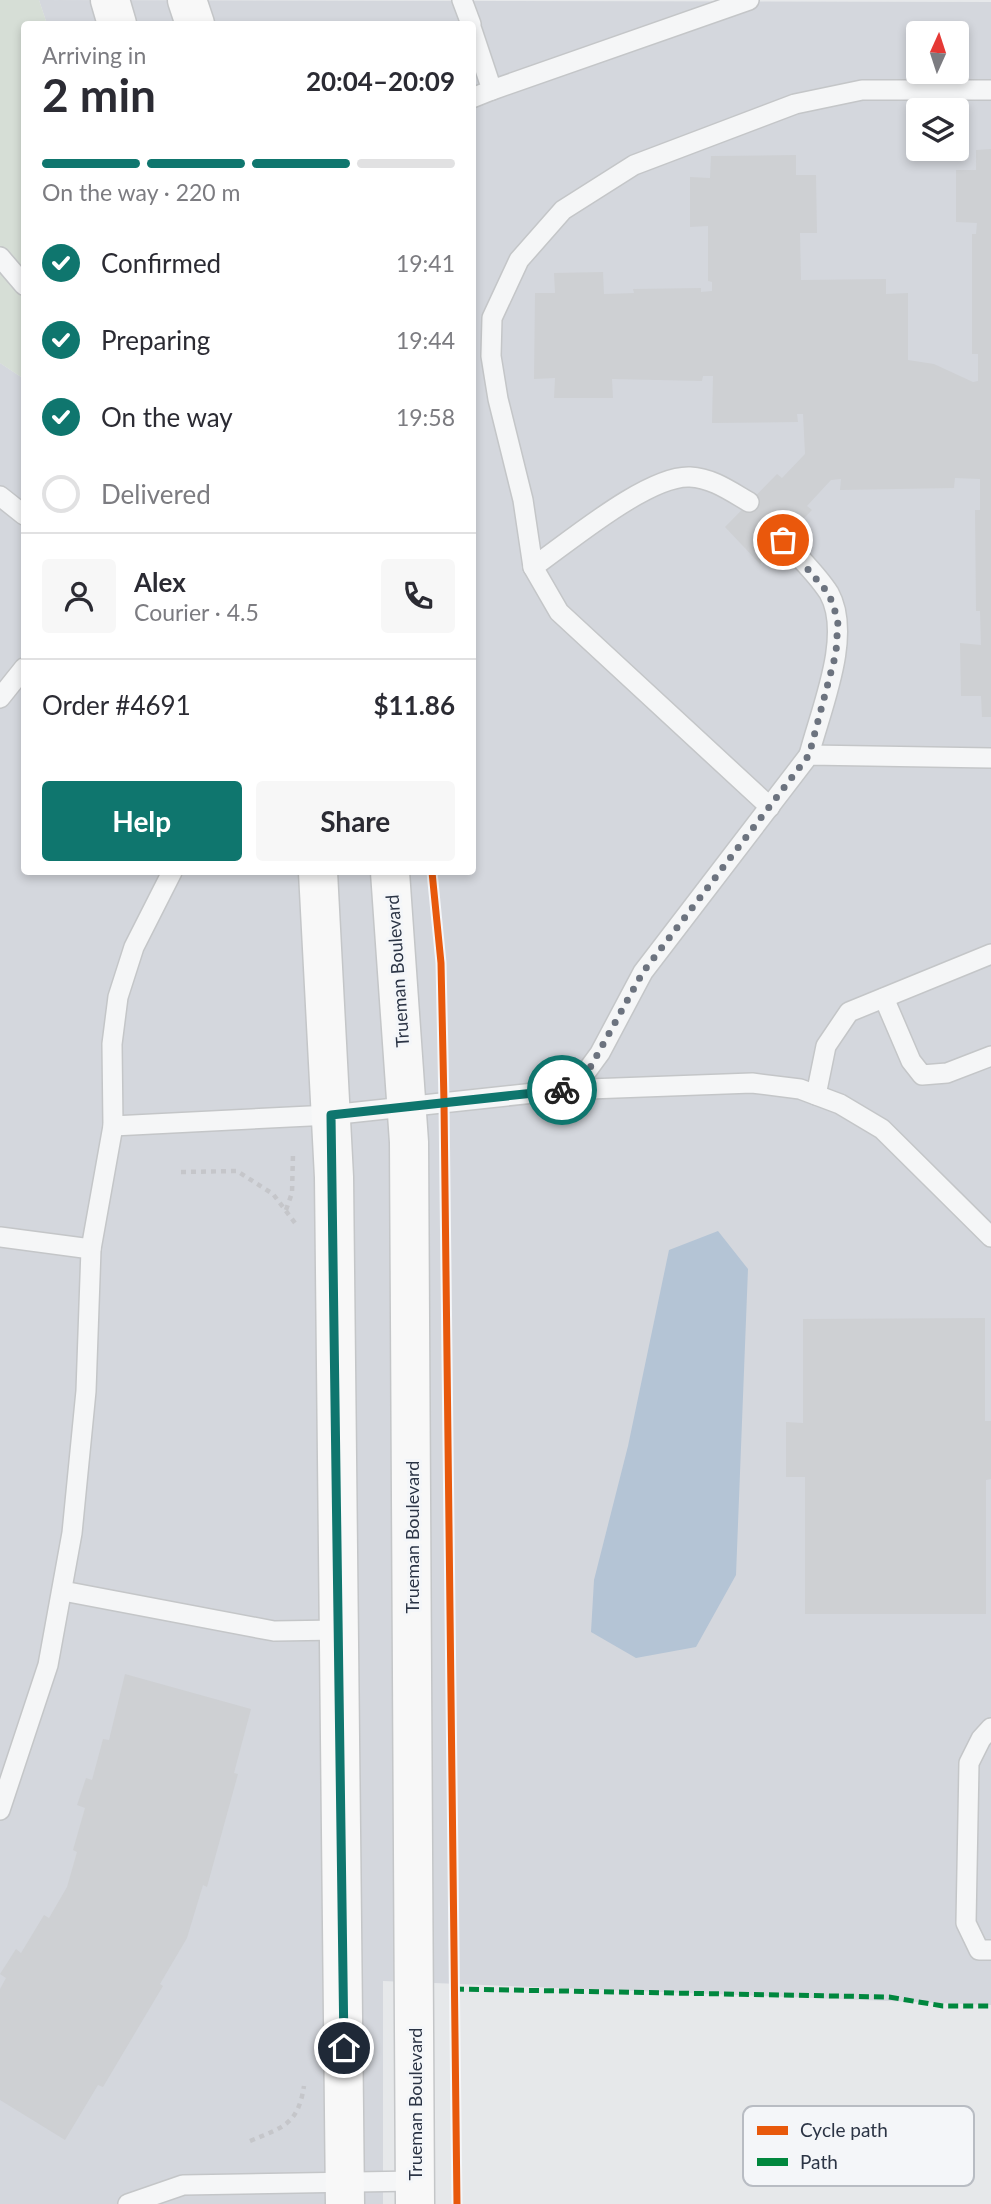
<!DOCTYPE html>
<meta charset="utf-8">
<style>
:root{--surface:#fff;--page:#f7f7f7;--text:#2b2b33;--muted:#7c7c81;--line:#e1e1e2;--accent:#0f766e}
body{margin:0;font-family:Lato,sans-serif;background:var(--page);color:var(--text);height:100vh;display:flex;flex-direction:column;font-size:26px;white-space:nowrap}
*{box-sizing:border-box;margin:0}
p{font-size:23px;color:var(--muted)}
.icon{flex:none;width:38px;height:38px;fill:none;stroke:currentColor;stroke-width:2;stroke-linecap:round;stroke-linejoin:round}
.map{position:relative;flex:1;overflow:hidden}
.details{position:absolute;left:21px;top:21px;width:455px;height:854px;display:flex;flex-direction:column;background:var(--surface);border-radius:7px;box-shadow:0 4px 10px #0003}
.details>*{flex:none}
.needle{width:46px;rotate:3deg}
.tools{position:absolute;left:906px;top:21px;display:grid;gap:14px}
.tools a{display:grid;place-items:center;width:63px;height:63px;border-radius:7px;background:var(--surface);box-shadow:0 4px 10px #0003;font-size:35px}
.pin{position:absolute;display:grid;place-items:center;width:60px;height:60px;color:#fff;margin:-30px;border:4px solid #fff;border-radius:50%;box-shadow:0 2px 7px #0007}
.courier{position:absolute;display:grid;place-items:center;width:70px;height:70px;margin:-35px;border:5px solid #0f766e;border-radius:50%;background:#fff;color:#222;box-shadow:0 2px 9px #0007}
.overview em{font-style:normal;font-weight:700}
.overview div{display:flex;flex-direction:column-reverse}
.overview{display:flex;align-items:center;justify-content:space-between;height:119px;padding:0 21px}
h1{font-size:46px;font-weight:700;line-height:52px}
.bar{display:grid;grid-template-columns:repeat(4,1fr);gap:10px 7px;align-content:center;height:84px;padding:0 21px}
.bar i{height:9px;border-radius:5px;background:var(--line)}
.bar .current{background:var(--accent)}
.bar p{grid-column:span 4}
.line{display:flex;align-items:center;gap:18px;padding:0 21px;border-top:2px solid var(--line)}
.line div{flex:1}
.round{display:grid;place-items:center;flex:none;width:74px;height:74px;border-radius:7px;background:var(--page)}
ol{padding:0 21px;list-style:none}
li{display:flex;align-items:center;gap:21px;height:77px}
li p{margin-inline-start:auto}
li .icon{padding:7px;border-radius:50%;background:var(--accent);color:#fff;stroke-width:4}
li:last-child{color:var(--muted)}
li i{width:38px;height:38px;border:4px solid var(--line);border-radius:50%}
.button{display:flex;gap:14px;margin-top:auto;padding:14px 21px}
.button a{flex:1;height:80px;border-radius:7px;background:var(--accent);color:#fff;font-size:28px;font-weight:700;line-height:80px;text-align:center}
.button a+a{background:var(--page);color:var(--text)}
.map>svg:first-child{display:block}
.built{fill:#d4d7dd;fill-rule:evenodd}
.green{fill:#d6ded6}
.water{fill:#b4c4d5}
.building{fill:#ced0d3}
.lines{fill:none;stroke-linecap:round;stroke-linejoin:round}
.service-casing{stroke:#c4c6c8;stroke-width:22}
.secondary-casing{stroke:#c4c6c8;stroke-width:41}
.path{stroke:#c5c6ca;stroke-width:4.5;stroke-dasharray:5 5;stroke-linecap:butt}
.service{stroke:#f5f6f7;stroke-width:19}
.secondary{stroke:#f8f8f8;stroke-width:38}
.quiet{stroke:#00873e;stroke-width:5;stroke-dasharray:10 5;stroke-linecap:butt}
.cycleway-casing{stroke:#f4f6f9;stroke-width:11}
.cycleway{stroke:#e8590c;stroke-width:7}
.done{stroke:#6c737f;stroke-width:7;stroke-dasharray:0 12.6}
.route{stroke:#0f766e;stroke-width:9}
.labels{text-anchor:middle;dominant-baseline:central;stroke-width:6;stroke-linejoin:round;paint-order:stroke}
.street-label{font-size:18px;fill:#2b3445;stroke:#f4f6f9}
.key{fill:#f4f6f9;stroke:#b8bcc3;stroke-width:2}
.key-label{font-size:19px;fill:#2b3445}
</style>
<div class="map">
<svg width="991" height="2204" viewBox="0 0 991 2204">
<rect width="100%" height="100%" fill="#e6e8ea"/>
<path class="built" d="M 39,0 L 991,2 L 991,2005 L 383,1981 L 383,2204 L 0,2204 L 0,363 L 24,379 L 24,872 L 472,872 L 472,24 L 47,24 ZM 919,33 L 957,33 L 957,72 L 919,72 ZM 919,110 L 957,110 L 957,149 L 919,149 Z"/>
<polygon class="green" points="0,0 39,0 47,24 24,24 24,379 0,363"/>
<polygon class="water" points="718,1231 748,1269 736,1575 696,1647 636,1658 591,1632 594,1580 628,1446 669,1250"/>
<g class="building">
<polygon points="991,149 991,717 982,717 981,696 961,696 960,643 981,645 980,611 976,611 975,510 980,510 980,479 955,478 954,488 840,490 841,479 831,480 807,506 812,510 760,564 725,527 777,474 782,478 805,454 803,414 797,414 798,422 712,423 713,376 703,376 702,381 612,379 613,398 554,398 555,378 534,379 535,293 555,293 554,273 603,272 604,294 634,293 633,289 701,288 701,292 712,291 712,282 708,281 708,226 690,227 690,177 710,178 711,156 796,155 796,175 816,175 817,233 800,233 801,280 886,279 886,294 908,293 908,360 934,364 973,382 978,381 978,354 972,354 972,234 976,234 977,223 956,222 956,170 976,170 976,150"/>
<polygon points="985,1318 985,1421 991,1421 991,1479 986,1480 986,1614 805,1614 805,1477 786,1477 786,1422 803,1423 803,1319"/>
<polygon points="125,1674 251,1709 234,1773 238,1774 207,1887 203,1885 187,1938 160,1984 163,1986 103,2087 98,2085 65,2140 0,2100 0,1989 6,1978 0,1974 16,1949 21,1953 44,1915 49,1918 67,1887 77,1852 73,1850 85,1808 77,1805 86,1778 92,1780 103,1739 109,1740"/>
</g>
<g class="lines">
<g class="service-casing">
<g id="service">
<polyline points="462,0 471,24"/>
<polyline points="472,30 492,90 472,98"/>
<polyline points="492,90 749,0"/>
<polyline points="0,257 24,285"/>
<polyline points="0,496 24,515"/>
<path d="M 783,540 C 799,557 817,574 829,593 C 853,636 820,711 809,755"/>
<path d="M 533,567 C 569,542 648,475 690,477 C 712,478 730,491 749,502"/>
<polyline points="0,698 24,668"/>
<polyline points="770,807 559,612 533,567 523,500 498,399 491,356 492,318 519,260 563,210 634,165 795,104 862,90 991,90"/>
<polyline points="884,998 911,1061 922,1075 947,1073 991,1056"/>
<polyline points="562,1090 581,1079 600,1053 643,972 809,755 991,758"/>
<polyline points="816,1095 826,1046 849,1012 991,954"/>
<polyline points="113,1126 330,1115 562,1090 752,1083 800,1089 840,1104 882,1129 991,1237"/>
<polyline points="0,1237 91,1249"/>
<polyline points="63,1591 274,1631 339,1630"/>
<polyline points="991,1728 981,1739 969,1763 966,1923 979,1950 991,1950"/>
<polyline points="0,1810 48,1665 72,1533 86,1391 91,1249 113,1126 112,1044 118,997 134,947 172,872"/>
<polyline points="128,2204 183,2185 415,2181"/>
</g>
</g>
<g class="secondary-casing">
<g id="secondary">
<polyline points="110,0 117,24"/>
<polyline points="187,0 195,24"/>
<polyline points="318,872 334,1177 345,2204"/>
<polyline points="390,872 409,1142 415,2204"/>
</g>
</g>
<g class="path">
<polyline points="181,1172 237,1171 273,1194 295,1223"/>
<polyline points="286,1210 292,1193 293,1154"/>
<path d="M 250,2141 C 284,2127 298,2124 304,2086"/>
</g>
<use href="#service" class="service"/>
<use href="#secondary" class="secondary"/>
<polyline class="quiet" points="454,1989 889,1997 943,2006 991,2006"/>
<g class="cycleway-casing">
<polyline id="cycleway" points="432,872 441,963 444,1103 457,2204"/>
</g>
<use href="#cycleway" class="cycleway"/>
</g>
<g class="lines">
<polyline class="done" points="562,1090 581,1079 591,1066 643,972 809,755 836,653 838,620 829,594 783,540"/>
<polyline class="route" points="344,2048 331,1115 562,1090"/>
</g>
<g class="labels">
<g class="street-label">
<text transform="translate(397 971) rotate(-94)">Trueman Boulevard</text>
<text transform="translate(412 1537) rotate(-90)">Trueman Boulevard</text>
<text transform="translate(415 2104) rotate(-90)">Trueman Boulevard</text>
</g>
</g>
<rect x="743" y="2106" width="231" height="80" rx="10" class="key"/>
<rect x="757" y="2126" width="31" height="9" fill="#e8590c"/>
<rect x="757" y="2158" width="31" height="8" fill="#00873e"/>
<g class="key-label">
<text x="800" y="2137">Cycle path</text>
<text x="800" y="2169">Path</text>
</g>
</svg>
<div class="tools">
<a><svg class="needle" viewBox="-14 -14 28 28"><path d="M0-13l5 13h-10z" fill="#e53935"/><path d="M0 13l5-13h-10z" fill="#7c7c81"/></svg></a>
<a><svg class="icon" aria-label="layers" viewBox="0 0 24 24"><path d="M12 4l9 5-9 5-9-5zM3 14l9 5 9-5"/></svg></a>
</div>
<div class="pin" style="left:783px;top:540px;background:#ea580c"><svg class="icon" aria-label="bag" viewBox="0 0 24 24"><path d="M5 8h14l-1 12H6zM9 8a3 3 0 0 1 6 0"/></svg></div>
<div class="pin" style="left:344px;top:2048px;background:#1f2937"><svg class="icon" aria-label="home" viewBox="0 0 24 24"><path d="M3 11l9-7 9 7M6 9v11h12V9"/></svg></div>
<div class="courier" style="left:562px;top:1090px"><svg class="icon" aria-label="bike" viewBox="0 0 24 24"><circle cx="6" cy="16" r="4"/><circle cx="18" cy="16" r="4"/><path d="M6 16l4-8h5l3 8M10 8l3 8H6M13 5h3"/></svg></div>
<section class="details">
<div class="overview"><div><h1>2 min</h1><p>Arriving in</p></div><em>20:04–20:09</em></div>
<div class="bar"><i class="current"></i><i class="current"></i><i class="current"></i><i></i><p>On the way · 220 m</p></div>
<ol>
<li><svg class="icon" aria-label="check" viewBox="0 0 24 24"><path d="M5 12l5 5 9-10"/></svg>Confirmed<p>19:41</p></li>
<li><svg class="icon" aria-label="check" viewBox="0 0 24 24"><path d="M5 12l5 5 9-10"/></svg>Preparing<p>19:44</p></li>
<li><svg class="icon" aria-label="check" viewBox="0 0 24 24"><path d="M5 12l5 5 9-10"/></svg>On the way<p>19:58</p></li>
<li><i></i>Delivered</li>
</ol>
<div class="line" style="height:126px"><a class="round"><svg class="icon" aria-label="person" viewBox="0 0 24 24"><circle cx="12" cy="8" r="4"/><path d="M4 21q1-7 8-7t8 7"/></svg></a><div><b>Alex</b><p>Courier · 4.5</p></div><a class="round"><svg class="icon" aria-label="phone" viewBox="0 0 24 24"><path d="M5 4h4l2 5-3 2q2 4 5 5l2-3 5 2v4C11 20 4 13 5 4z"/></svg></a></div>
<div class="line" style="height:91px"><div>Order #4691</div><b>$11.86</b></div>
<div class="button"><a>Help</a><a>Share</a></div>
</section>
</div>
